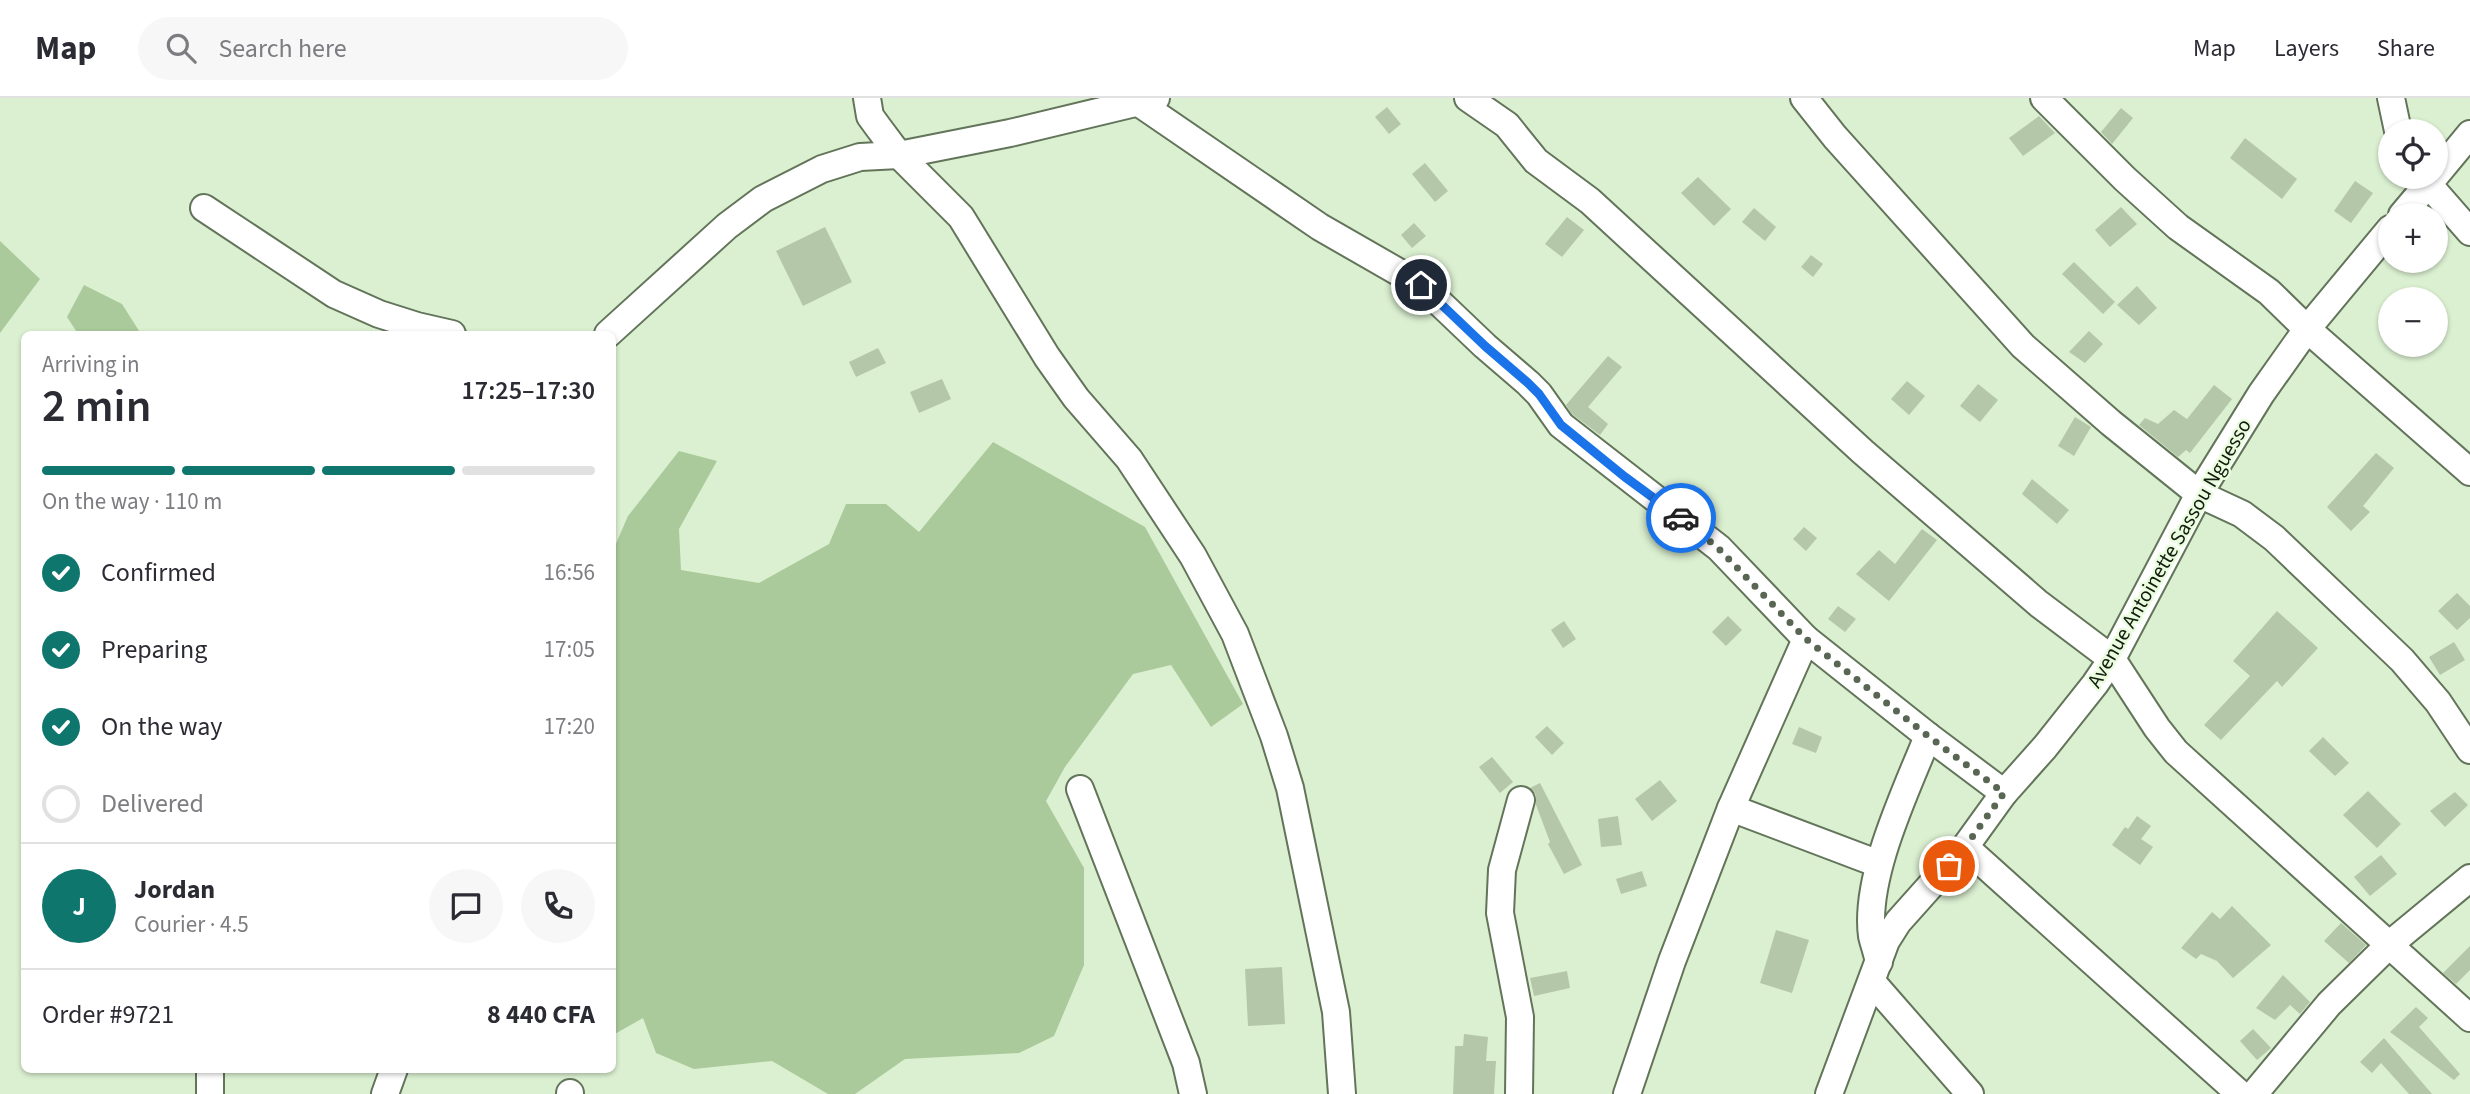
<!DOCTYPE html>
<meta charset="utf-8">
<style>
:root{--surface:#fff;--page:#f7f7f7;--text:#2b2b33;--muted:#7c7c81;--line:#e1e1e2;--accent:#0f766e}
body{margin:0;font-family:"Source Sans 3",sans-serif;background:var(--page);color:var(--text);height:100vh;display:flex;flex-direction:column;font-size:26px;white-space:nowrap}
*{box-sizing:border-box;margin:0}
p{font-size:23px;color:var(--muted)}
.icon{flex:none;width:38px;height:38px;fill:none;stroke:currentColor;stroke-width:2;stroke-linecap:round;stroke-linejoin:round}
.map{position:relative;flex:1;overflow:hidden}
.drawer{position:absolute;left:21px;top:233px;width:595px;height:742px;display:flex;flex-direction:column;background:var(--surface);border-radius:10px;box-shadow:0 2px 5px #0004}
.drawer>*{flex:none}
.buttons{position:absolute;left:2378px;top:21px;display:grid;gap:14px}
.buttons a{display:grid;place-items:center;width:70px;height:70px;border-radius:50%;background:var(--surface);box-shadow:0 2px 5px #0004;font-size:35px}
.pin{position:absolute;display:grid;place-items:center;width:60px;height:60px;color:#fff;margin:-30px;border:4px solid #fff;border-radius:50%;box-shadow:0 2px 7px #0007}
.courier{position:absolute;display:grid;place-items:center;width:70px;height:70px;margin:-35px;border:5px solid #1a73e8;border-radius:50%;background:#fff;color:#222;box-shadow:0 2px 9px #0007}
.head em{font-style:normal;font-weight:600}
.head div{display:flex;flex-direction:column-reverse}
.head{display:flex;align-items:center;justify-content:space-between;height:119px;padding:0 21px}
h1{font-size:46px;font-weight:600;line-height:52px}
.bar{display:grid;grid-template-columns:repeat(4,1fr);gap:10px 7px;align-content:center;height:84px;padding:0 21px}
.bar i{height:9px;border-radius:5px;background:var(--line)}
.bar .selected{background:var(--accent)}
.bar p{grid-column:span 4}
.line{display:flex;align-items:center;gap:18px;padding:0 21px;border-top:2px solid var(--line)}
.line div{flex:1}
.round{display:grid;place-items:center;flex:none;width:74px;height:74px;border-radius:37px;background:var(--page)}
ol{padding:0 21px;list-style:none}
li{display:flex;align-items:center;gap:21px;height:77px}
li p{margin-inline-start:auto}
li .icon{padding:7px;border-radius:50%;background:var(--accent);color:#fff;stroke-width:4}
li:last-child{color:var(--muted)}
li i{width:38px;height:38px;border:4px solid var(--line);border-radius:50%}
header{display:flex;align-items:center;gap:42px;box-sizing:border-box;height:98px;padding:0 35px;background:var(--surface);border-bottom:2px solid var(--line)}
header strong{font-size:33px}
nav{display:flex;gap:38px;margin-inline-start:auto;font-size:24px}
.search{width:490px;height:63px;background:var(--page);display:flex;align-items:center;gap:18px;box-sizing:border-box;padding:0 24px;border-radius:38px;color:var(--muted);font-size:26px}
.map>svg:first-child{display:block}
.green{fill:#abca9b}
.building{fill:#b4c8a9}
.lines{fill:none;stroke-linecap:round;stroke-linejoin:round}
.minor-casing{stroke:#627459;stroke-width:30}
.minor{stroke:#fff;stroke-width:26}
.done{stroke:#5a6654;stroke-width:7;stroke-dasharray:0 12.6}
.route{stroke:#1a73e8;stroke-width:9}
.labels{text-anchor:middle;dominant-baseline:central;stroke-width:5;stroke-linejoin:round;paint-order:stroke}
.street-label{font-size:21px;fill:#141b10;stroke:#e9fdde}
</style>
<header>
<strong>Map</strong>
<div class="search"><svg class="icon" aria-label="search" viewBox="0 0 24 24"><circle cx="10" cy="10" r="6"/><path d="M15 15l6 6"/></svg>Search here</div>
<nav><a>Map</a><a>Layers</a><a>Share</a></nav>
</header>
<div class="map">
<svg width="2470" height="996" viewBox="0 0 2470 996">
<rect width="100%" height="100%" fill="#dbf0d1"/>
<g class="green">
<polygon points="0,143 40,181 0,235"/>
<polygon points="84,187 122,206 141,236 78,236 67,219"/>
<polygon points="993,344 1145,429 1243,606 1211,629 1171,567 1133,576 1065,669 1046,703 1084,770 1084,867 1054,938 1019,955 905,961 855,996 828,996 772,963 694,971 656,955 643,920 613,937 612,455 628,418 679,353 717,363 679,431 681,472 759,485 829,446 846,406 886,406 919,434"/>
</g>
<g class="building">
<polygon points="1387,9 1401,26 1389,36 1375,19"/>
<polygon points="2121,10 2133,20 2112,46 2101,34"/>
<polygon points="2039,18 2055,35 2023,58 2009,40"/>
<polygon points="2245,40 2297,81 2282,101 2230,60"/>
<polygon points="1425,65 1448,93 1435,104 1412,76"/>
<polygon points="1698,79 1731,111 1714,128 1681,95"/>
<polygon points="2355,83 2373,95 2351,125 2334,113"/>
<polygon points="2121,109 2137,126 2110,149 2095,132"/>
<polygon points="1754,110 1776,129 1765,143 1742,124"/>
<polygon points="1567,119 1584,132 1562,159 1545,146"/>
<polygon points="1414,125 1426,138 1412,150 1401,137"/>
<polygon points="825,129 852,184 803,208 776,153"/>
<polygon points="1811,157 1823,166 1813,179 1801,169"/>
<polygon points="2074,164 2115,204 2103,216 2062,176"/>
<polygon points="2137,188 2157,210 2139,227 2117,207"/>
<polygon points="2089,233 2103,246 2085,265 2069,254"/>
<polygon points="878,250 886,265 856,279 849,264"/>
<polygon points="1608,258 1622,269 1588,309 1608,326 1600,337 1572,316 1566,307"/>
<polygon points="942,281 951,301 919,315 910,294"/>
<polygon points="1907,283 1925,298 1909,317 1891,301"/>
<polygon points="1978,286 1998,302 1980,324 1960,308"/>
<polygon points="2214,287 2232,301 2190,355 2186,352 2178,359 2139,327 2145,320 2158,326 2174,312 2187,321"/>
<polygon points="2075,319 2091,329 2074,358 2058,348"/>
<polygon points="2376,355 2394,370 2363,408 2370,414 2351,433 2327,409"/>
<polygon points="2032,381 2069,412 2057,426 2022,396"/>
<polygon points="1804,429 1817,440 1806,453 1793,441"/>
<polygon points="1922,431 1937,442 1889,503 1856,476 1879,452 1895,466"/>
<polygon points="2457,495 2470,508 2470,520 2457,532 2438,513"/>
<polygon points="1838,508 1856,521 1845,534 1828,521"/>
<polygon points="2277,513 2318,550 2282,589 2277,583 2221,642 2204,627 2250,578 2233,563"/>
<polygon points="1728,518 1742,532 1726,548 1712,534"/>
<polygon points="1564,523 1576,541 1563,550 1551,532"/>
<polygon points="2454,544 2465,562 2440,577 2429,559"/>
<polygon points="1547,628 1564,645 1552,657 1535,639"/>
<polygon points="1799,629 1822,639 1816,655 1792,646"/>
<polygon points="2323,639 2349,665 2335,678 2309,653"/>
<polygon points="1492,659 1513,684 1500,695 1479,669"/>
<polygon points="1660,682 1677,703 1652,723 1635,701"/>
<polygon points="1540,685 1582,767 1564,776 1548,746 1550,744 1536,707 1536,697 1530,690"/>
<polygon points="2368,693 2401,726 2377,750 2343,717"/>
<polygon points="2455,694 2468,707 2445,729 2430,713"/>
<polygon points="1618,718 1622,747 1601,749 1598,721"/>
<polygon points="2137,718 2151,728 2141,741 2153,749 2140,767 2112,747 2125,729 2128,731"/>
<polygon points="2381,757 2397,776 2370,798 2354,779"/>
<polygon points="1642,773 1647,788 1621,796 1616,781"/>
<polygon points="2232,808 2271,847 2233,880 2217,863 2201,856 2196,861 2181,850 2212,814 2220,821"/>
<polygon points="2341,825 2366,847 2349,865 2324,843"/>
<polygon points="1776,832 1809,842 1792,895 1760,885"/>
<polygon points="2470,848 2470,872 2456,886 2443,875"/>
<polygon points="1282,869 1285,926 1248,928 1245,871"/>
<polygon points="1567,873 1570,890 1534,898 1530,880"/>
<polygon points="2283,877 2310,904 2300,916 2290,907 2275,922 2256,910"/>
<polygon points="2416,909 2428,920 2419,929 2460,976 2454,982 2390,934"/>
<polygon points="2253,931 2271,950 2257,962 2240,943"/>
<polygon points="1464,936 1488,939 1486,963 1496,963 1494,996 1453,996 1455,948 1463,948"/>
<polygon points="2384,940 2432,996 2409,996 2381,965 2372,975 2360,964"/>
</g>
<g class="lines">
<g class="minor-casing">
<g id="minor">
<polyline points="867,0 870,18 878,29 899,57 961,119 1047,259 1076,300 1129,361 1193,458 1235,536 1274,638 1290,690 1336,914 1342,996"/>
<polyline points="1468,0 1507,27 1536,63 1590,103 1863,354 2039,506 2112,561 2157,630 2176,654 2470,920"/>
<polyline points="1804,0 1835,39 2023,248 2111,325 2199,396 2242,416 2274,440 2402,562 2438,604 2470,652"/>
<polyline points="2044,0 2125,81 2178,129 2269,194 2307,231 2470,374"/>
<polyline points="2391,0 2398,33"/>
<polyline points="1139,5 1320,129 1421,187 1485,248 1528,285 1539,296 1561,327 1719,450 1806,541 1928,638 2004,695"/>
<polyline points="2436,77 2470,36"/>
<polyline points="2422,79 2470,134"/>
<polyline points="204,110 334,196 379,216 417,228 452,236"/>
<polyline points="2402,117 2434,79"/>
<polyline points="608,236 727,128 763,101 822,71 860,59 899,57 1010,35 1156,0"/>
<polyline points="1080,691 1186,965 1193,996"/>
<polyline points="1731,710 1879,766"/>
<polyline points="1965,749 2240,996"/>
<path d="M 1879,864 C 1877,855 1874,846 1872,838 C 1864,779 1906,693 1928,638"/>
<polyline points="1872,884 1970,996"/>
<polyline points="210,971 210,996"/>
<polyline points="385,996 394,971"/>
<polyline points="570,996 570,995"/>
<polyline points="1519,996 1520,919 1500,815 1502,772 1521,702"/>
<polyline points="1627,996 1672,863 1731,710 1806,541"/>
<polyline points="1829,996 1886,843 1898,824 1965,749 2004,695 2045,649 2095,586 2112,561 2199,396 2261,296 2307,231 2390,131"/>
<polyline points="2254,996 2329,906 2390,846 2470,780"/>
</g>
</g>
<use href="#minor" class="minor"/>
</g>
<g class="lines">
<polyline class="done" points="1681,420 1718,450 1806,541 1928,638 2004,695 1965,749 1949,768"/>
<polyline class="route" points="1421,187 1485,248 1528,285 1539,296 1561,327 1625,379 1681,420"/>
</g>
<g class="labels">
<g class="street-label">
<text transform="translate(2169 455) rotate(-60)">Avenue Antoinette Sassou Nguesso</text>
</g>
</g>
</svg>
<div class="buttons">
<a><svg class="icon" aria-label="locate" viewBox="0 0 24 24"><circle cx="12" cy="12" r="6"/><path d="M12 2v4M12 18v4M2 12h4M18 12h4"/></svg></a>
<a>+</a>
<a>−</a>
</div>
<div class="pin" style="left:1949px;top:768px;background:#ea580c"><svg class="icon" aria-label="bag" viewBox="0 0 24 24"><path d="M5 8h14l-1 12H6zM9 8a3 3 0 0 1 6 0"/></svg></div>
<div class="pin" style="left:1421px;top:187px;background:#1f2937"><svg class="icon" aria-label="home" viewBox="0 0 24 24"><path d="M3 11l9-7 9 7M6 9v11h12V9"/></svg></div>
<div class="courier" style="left:1681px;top:420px"><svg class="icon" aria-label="car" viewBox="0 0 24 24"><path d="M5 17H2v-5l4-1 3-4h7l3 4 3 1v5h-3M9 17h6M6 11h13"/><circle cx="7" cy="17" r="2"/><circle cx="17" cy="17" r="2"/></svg></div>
<section class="drawer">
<div class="head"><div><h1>2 min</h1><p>Arriving in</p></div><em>17:25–17:30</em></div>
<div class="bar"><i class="selected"></i><i class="selected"></i><i class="selected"></i><i></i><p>On the way · 110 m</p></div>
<ol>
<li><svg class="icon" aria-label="check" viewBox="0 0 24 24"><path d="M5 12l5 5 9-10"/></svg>Confirmed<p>16:56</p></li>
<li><svg class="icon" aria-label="check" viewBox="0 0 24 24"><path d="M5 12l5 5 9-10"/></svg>Preparing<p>17:05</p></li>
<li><svg class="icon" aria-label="check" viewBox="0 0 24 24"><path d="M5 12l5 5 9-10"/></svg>On the way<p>17:20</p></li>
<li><i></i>Delivered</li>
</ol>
<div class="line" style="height:126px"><b class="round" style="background:var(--accent);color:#fff">J</b><div><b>Jordan</b><p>Courier · 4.5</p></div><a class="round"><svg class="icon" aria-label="chat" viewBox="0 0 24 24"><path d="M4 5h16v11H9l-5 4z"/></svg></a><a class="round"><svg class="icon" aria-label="phone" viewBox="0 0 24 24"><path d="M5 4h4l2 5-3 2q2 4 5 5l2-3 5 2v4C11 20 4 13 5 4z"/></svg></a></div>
<div class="line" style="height:91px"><div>Order #9721</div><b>8 440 CFA</b></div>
</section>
</div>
